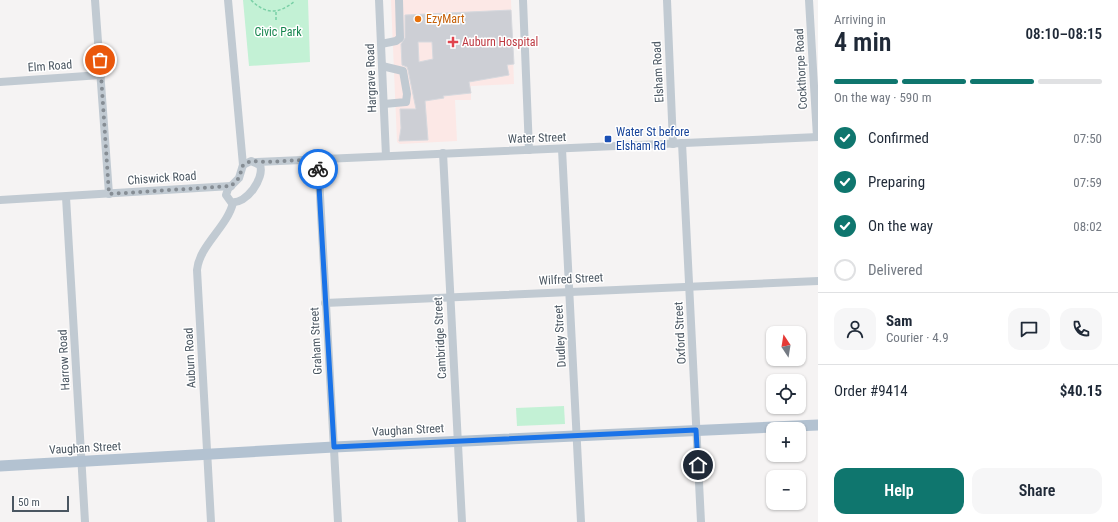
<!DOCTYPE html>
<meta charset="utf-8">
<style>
:root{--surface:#fff;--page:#f6f6f7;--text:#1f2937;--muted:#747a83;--line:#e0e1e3;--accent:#0f766e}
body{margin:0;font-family:"Roboto Condensed",sans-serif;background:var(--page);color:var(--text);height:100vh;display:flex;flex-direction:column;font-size:15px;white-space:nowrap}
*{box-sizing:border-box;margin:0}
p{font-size:13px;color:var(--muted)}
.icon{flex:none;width:22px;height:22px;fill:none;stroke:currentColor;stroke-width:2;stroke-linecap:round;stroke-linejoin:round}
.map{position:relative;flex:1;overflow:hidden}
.panel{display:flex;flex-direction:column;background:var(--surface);width:300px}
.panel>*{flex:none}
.needle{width:26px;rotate:348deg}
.controls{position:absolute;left:766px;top:326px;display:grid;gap:8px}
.controls a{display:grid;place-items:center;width:40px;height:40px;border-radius:8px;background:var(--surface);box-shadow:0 1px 3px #0004;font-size:20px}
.scale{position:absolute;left:12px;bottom:10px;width:57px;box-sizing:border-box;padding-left:4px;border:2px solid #4a5661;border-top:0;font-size:11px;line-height:14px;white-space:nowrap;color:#4a5661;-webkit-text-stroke:3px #fff;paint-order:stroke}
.pin{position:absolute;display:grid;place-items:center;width:34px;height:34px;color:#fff;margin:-17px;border:2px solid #fff;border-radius:50%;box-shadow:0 1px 4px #0007}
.courier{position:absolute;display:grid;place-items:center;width:40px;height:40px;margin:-20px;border:3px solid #1a73e8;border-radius:50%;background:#fff;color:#222;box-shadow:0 1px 5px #0007}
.summary em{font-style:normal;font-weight:600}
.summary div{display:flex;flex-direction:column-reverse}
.summary{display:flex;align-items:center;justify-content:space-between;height:68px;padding:0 16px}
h1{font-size:26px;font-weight:600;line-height:30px}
.bar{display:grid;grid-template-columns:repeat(4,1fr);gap:6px 4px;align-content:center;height:48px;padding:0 16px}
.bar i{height:5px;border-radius:3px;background:var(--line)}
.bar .selected{background:var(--accent)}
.bar p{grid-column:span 4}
.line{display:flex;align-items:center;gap:10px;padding:0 16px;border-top:1px solid var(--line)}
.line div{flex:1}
.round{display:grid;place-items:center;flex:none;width:42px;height:42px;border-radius:12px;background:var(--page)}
ol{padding:0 16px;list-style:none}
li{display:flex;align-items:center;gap:12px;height:44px}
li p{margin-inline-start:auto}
li .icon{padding:4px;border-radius:50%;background:var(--accent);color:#fff;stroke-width:4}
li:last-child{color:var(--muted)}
li i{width:22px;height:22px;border:2px solid var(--line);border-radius:50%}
.button{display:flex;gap:8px;margin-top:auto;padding:8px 16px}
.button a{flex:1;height:46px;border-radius:12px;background:var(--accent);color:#fff;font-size:16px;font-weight:600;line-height:46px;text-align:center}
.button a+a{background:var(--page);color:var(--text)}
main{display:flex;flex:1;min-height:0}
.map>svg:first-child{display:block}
.medical{fill:#fce8e6}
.green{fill:#c3f1d5}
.building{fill:#cdcfd5;stroke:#d7d9de;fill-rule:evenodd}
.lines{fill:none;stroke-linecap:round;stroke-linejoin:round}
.path{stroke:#7ad0a6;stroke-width:1.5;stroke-dasharray:3 2;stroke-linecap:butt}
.minor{stroke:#c1cad2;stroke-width:8}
.major{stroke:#b3c2d1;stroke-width:11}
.done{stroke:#868d94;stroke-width:4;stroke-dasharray:0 7.2}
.route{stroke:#1a73e8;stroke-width:5}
.food-dot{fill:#e8710a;stroke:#fff;stroke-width:1.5}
.health-dot{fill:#e0444e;stroke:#fff;stroke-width:1.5}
.transit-dot{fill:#1a4fb4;stroke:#fff;stroke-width:1.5}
.labels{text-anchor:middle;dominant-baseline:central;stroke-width:3;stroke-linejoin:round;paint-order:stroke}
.food-label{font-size:12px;fill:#c56008;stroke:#fff;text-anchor:start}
.park-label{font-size:12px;fill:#17864f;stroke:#fff}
.health-label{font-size:12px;fill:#be3a42;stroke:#fff;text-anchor:start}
.street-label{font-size:12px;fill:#4a5661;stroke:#fff}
.transit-label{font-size:12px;fill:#164399;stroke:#fff;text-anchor:start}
</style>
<main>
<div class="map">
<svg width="818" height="522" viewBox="0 0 818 522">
<rect width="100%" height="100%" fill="#f5f3f3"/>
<polygon class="medical" points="391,0 511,0 514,84 471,86 471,100 455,100 457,141 400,144 397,142"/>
<g class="green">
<polygon points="243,0 308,0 310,62 249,66"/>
<polygon points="564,406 565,424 517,426 516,408"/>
</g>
<path class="building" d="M 511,10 L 514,64 L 507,65 L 509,75 L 469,82 L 471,93 L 443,96 L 444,98 L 425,101 L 428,140 L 399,141 L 401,128 L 400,109 L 416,109 L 408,70 L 407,67 L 402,65 L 401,44 L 405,38 L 405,15 ZM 418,42 L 432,42 L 433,59 L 419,62 Z"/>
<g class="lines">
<g class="path">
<path d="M 251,0 C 266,15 279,14 295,1"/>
<polyline points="276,12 276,22"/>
</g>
<g class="minor">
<polyline points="95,0 109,194"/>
<polyline points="228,0 243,165"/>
<polyline points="379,0 386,156"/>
<polyline points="523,0 529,150"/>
<polyline points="667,0 673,144"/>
<polyline points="809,0 817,137"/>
<polyline points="381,44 396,41 400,38 399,0"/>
<polyline points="382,66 403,71 407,94 406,102 384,104"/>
<polyline points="0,82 101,75"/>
<polyline points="682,143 701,522"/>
<polyline points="562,149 581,522"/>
<polyline points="443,153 462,522"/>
<polyline points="318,159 338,522"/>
<path d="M 251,161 L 260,165 C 265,178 246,205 231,202 L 226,195 L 228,189 L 239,178 L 243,165 Z"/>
<polyline points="257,162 818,137"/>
<polyline points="66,197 85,522"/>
<polyline points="0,200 231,186"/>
<polyline points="325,303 818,281"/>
<path d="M 211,522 L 197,270 C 199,246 227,227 233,203"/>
</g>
<polyline class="major" points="0,466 334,447 818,425"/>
</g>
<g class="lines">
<polyline class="done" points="100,60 109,194 231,186 239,178 243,165 251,161 268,162 318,159 318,169"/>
<polyline class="route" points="318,169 334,447 696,430 698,465"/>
</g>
<circle class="food-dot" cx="418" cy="19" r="4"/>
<path class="health-dot" d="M451 36h4v4h4v4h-4v4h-4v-4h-4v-4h4z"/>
<rect class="transit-dot" x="604" y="135" width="8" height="8" rx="2"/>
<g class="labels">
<g class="food-label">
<text x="426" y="19">EzyMart</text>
</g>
<g class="park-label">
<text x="278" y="32">Civic Park</text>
</g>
<g class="health-label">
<text x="462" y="42">Auburn Hospital</text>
</g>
<g class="street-label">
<text transform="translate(50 66) rotate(-4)">Elm Road</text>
<text transform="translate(801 69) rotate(-93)">Cockthorpe Road</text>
<text transform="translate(658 72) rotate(-93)">Elsham Road</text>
<text transform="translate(371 78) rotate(-92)">Hargrave Road</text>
<text transform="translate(537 138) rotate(-2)">Water Street</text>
<text transform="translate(162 178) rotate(-4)">Chiswick Road</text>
<text transform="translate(571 279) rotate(-3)">Wilfred Street</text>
<text transform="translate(680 333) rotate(-93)">Oxford Street</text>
<text transform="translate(560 336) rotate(-93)">Dudley Street</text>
<text transform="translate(440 338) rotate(-93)">Cambridge Street</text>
<text transform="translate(316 341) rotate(-93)">Graham Street</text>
<text transform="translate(190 358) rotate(-93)">Auburn Road</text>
<text transform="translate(64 360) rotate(-93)">Harrow Road</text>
<text transform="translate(408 430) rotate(-3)">Vaughan Street</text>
<text transform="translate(85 448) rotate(-3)">Vaughan Street</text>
</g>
<g class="transit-label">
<text x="616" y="132">Water St before<tspan x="616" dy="14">Elsham Rd</tspan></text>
</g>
</g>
</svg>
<div class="controls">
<a><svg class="needle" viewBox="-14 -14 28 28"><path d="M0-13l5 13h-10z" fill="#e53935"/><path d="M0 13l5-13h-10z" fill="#747a83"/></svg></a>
<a><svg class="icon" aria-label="locate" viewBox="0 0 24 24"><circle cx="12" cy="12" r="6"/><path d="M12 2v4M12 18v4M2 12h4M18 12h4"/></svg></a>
<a>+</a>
<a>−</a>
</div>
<div class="scale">50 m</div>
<div class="pin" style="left:100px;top:60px;background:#ea580c"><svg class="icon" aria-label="bag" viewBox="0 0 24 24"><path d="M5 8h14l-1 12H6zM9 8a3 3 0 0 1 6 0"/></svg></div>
<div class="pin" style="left:698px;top:465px;background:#1f2937"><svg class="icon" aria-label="home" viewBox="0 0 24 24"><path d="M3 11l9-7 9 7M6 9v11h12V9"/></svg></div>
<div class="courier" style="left:318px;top:169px"><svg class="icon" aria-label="bike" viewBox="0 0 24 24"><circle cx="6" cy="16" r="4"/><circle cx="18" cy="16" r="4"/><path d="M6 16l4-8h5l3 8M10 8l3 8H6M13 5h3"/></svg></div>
</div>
<section class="panel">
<div class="summary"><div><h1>4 min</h1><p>Arriving in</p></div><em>08:10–08:15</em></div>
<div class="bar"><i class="selected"></i><i class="selected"></i><i class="selected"></i><i></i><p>On the way · 590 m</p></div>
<ol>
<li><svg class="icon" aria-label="check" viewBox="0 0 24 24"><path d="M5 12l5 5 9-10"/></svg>Confirmed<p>07:50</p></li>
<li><svg class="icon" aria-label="check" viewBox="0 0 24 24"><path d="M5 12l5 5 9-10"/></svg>Preparing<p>07:59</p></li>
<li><svg class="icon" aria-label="check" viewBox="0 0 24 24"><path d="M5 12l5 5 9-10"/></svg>On the way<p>08:02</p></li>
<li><i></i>Delivered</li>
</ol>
<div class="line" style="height:72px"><a class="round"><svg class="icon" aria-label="person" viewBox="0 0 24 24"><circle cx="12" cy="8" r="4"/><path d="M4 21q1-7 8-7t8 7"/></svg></a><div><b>Sam</b><p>Courier · 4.9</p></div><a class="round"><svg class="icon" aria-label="chat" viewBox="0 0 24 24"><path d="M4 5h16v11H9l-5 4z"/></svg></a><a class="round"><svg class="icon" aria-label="phone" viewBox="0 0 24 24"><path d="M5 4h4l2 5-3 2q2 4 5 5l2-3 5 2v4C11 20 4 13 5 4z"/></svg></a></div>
<div class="line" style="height:52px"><div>Order #9414</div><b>$40.15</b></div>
<div class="button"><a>Help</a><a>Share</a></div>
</section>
</main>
